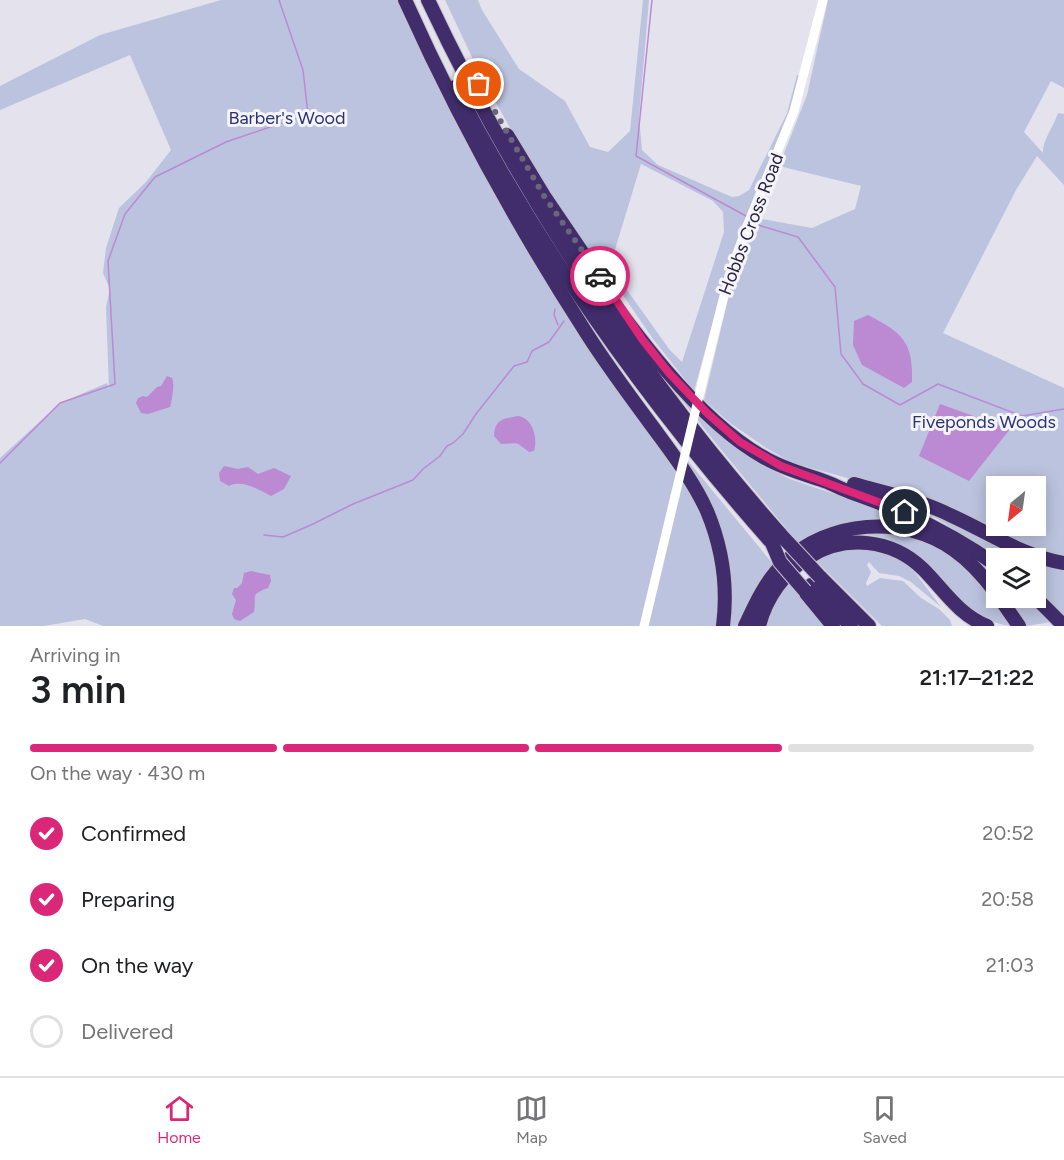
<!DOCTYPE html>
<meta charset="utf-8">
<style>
:root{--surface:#fff;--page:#f2f2f2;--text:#202124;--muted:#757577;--line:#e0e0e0;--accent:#db2777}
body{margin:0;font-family:Figtree,sans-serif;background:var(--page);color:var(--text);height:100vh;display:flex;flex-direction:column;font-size:22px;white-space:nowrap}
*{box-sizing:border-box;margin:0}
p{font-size:20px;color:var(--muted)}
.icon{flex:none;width:33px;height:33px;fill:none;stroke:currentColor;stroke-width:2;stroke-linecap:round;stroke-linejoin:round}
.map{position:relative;height:626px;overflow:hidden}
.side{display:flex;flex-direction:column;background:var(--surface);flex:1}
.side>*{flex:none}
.needle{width:39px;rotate:209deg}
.tools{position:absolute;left:986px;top:476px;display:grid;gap:12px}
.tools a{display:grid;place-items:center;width:60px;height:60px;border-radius:0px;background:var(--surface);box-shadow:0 3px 15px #0003;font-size:30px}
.pin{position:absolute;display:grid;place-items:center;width:51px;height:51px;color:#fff;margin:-26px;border:3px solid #fff;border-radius:50%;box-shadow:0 2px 6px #0007}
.courier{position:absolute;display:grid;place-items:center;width:60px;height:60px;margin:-30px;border:4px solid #db2777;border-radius:50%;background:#fff;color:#222;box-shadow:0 2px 8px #0007}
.overview em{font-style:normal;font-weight:600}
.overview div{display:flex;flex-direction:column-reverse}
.overview{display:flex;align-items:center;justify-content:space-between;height:102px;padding:0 30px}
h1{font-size:39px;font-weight:600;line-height:45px}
.bar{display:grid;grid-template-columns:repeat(4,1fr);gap:9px 6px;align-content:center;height:72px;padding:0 30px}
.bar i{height:8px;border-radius:4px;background:var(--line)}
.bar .active{background:var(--accent)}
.bar p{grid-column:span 4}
ol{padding:0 30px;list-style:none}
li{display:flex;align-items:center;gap:18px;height:66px}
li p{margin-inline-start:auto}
li .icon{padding:6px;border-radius:50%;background:var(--accent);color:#fff;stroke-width:4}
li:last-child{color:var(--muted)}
li i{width:33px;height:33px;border:3px solid var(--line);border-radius:50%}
.menu{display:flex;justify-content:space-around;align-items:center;height:84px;border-top:2px solid var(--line);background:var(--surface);font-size:16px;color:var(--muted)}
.menu a{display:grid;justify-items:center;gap:3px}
.menu .active{color:var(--accent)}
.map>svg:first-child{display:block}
.green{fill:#bbc3de;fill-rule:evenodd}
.water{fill:#bb8ad3}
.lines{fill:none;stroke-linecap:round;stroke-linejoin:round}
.stream{stroke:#bb8ad3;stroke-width:1.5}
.motorway-casing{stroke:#c3c1c9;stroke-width:16}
.tertiary{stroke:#fff;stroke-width:9}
.motorway{stroke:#412d6c;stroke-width:14}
.motorway-bridge-casing{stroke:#c3c1c9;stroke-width:16;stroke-linecap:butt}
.tertiary-bridge{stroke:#fff;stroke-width:9}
.motorway-bridge{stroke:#412d6c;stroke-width:14}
.done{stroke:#6a667c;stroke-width:6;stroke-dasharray:0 10.8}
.route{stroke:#db2777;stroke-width:8}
.labels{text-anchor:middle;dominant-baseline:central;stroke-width:6;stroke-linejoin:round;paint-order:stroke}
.park-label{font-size:18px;fill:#2b3276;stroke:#f4f4f9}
.street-label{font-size:18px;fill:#29223f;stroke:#f4f4f9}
</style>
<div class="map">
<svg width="1064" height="626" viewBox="0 0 1064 626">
<rect width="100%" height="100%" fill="#e4e3ed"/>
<g class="green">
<polygon points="221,0 398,0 406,19 502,207 560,302 691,495 709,534 719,582 716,626 103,626 85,619 44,626 0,626 0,458 60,403 107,383 109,390 106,307 110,289 103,273 106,248 119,208 146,182 171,150 130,55 0,110 0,86 100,35"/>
<path d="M 445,0 L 478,0 L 482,10 L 519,69 L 565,101 L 590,147 L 608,152 L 630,131 L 643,0 L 649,0 L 639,117 L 642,150 L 658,165 L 732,197 L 739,196 L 749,190 L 787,113 L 797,75 L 803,76 L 725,278 L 694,391 L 653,339 L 601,263 L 584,242 L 532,167 L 480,74 ZM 641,164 L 713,201 L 723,212 L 724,232 L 682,362 L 669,349 L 610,266 Z"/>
<path d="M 828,0 L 1064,0 L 1064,88 L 1051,81 L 1024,132 L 1043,153 C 1042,141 1054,126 1058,113 L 1064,114 L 1064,185 L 1037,156 L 1016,190 L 943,333 L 1064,388 L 1064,559 L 1056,559 L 887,489 L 793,463 L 766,448 L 730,423 L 704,400 L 734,274 L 756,218 L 812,228 L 855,209 L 861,186 L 779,166 L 807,95 ZM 996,486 L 1035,486 L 1035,525 L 996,525 Z"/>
<polygon points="662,375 721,436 763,466 790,479 893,514 915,524 879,518 825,529 798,543 714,441"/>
<polygon points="688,461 773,564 745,609 737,626 727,626 725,553 687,467"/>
<polygon points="923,510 1015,553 1030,558 1000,558"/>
<path d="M 863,531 C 875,531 889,530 900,532 C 954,545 984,579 1010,626 C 948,617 929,536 864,535 C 855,535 845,538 836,539 Z"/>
<polygon points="874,548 907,562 941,607 911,582 899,576 879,573 869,562 867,565 871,572 866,583 867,586 880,578 903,581 921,598 939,609 950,620 952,626 882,626 814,559 838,549"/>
<polygon points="1035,560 1064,568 1064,616 1035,586"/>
<polygon points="788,581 825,626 765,626 770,612"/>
<polygon points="1008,597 1026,597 1052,622 1026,626"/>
</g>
<g class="water">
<path d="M 868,315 C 903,333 913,342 912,382 L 904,388 L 862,365 L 853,345 L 854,321 Z"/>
<path d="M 167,376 L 172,378 C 175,384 172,400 170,407 L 148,414 L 141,413 L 136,403 L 138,398 L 143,396 L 147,397 L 157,387 L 161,386 Z"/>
<polygon points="940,404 1010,429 969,481 919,456"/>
<path d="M 518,416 C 533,418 538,438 534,451 L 529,452 C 513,440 519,444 501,444 L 494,436 C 495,419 503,419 518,416 Z"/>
<path d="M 224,466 L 238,469 L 248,467 L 258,474 L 274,468 L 291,476 L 284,489 L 271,496 C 260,490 241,479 229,486 L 220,481 L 219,473 Z"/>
<path d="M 251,571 L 270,575 L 271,581 L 268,588 C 249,595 257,595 254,612 L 240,621 L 234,619 L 232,614 L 236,600 L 232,594 L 234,588 L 237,588 L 242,583 L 244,573 Z"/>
</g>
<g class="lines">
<g class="stream">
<polyline points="652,0 636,156 746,216"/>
<polyline points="752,220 761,226 798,237 835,287 841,354 863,384 900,405 938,384 1022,416 1064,409"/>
<polyline points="555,309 554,315 558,325"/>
<polyline points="0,463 60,403 115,384 108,261 125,214 155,177 226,142 308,114 303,70 279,0"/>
<polyline points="264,535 283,537 313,524 353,504 413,480 423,469 440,456 447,446 453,443 463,434 476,414 514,366 527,362 532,351 549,342 564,321"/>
</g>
<g class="motorway-casing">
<g id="motorway">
<path d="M 405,0 C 457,116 518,227 587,334 C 608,367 632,399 655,430 C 674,456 694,482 707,511 C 722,547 728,587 723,626"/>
<path d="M 428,0 C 519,194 639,374 781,535"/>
<path d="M 455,87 C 541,253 648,403 772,543"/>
<polyline points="507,135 544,196 584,255"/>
<path d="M 575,250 C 622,316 693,419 765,458 C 784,469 804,474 824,481 C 833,484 841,489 850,492 C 902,510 950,532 996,565"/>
<path d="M 854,484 C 886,493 920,500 950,515 C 988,532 1022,556 1064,563"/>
<polyline points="820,577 869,626"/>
<polyline points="811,585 851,626"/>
<polyline points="806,593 833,626"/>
<polyline points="999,597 1019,626"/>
<path d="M 745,626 C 755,604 766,580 784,563 C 829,520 903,514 954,550 C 971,562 984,577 996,593"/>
<path d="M 759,626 C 766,598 784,572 809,557 C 845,534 892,539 923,569 C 944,590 958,614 987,626"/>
</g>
</g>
<g class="tertiary">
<polyline points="705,371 729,276 747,226 794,111 823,0"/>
<polyline points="644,626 675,496"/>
</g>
<use href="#motorway" class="motorway"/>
<g class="motorway-bridge-casing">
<g id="motorway-bridge">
<polyline points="781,535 820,577"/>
<polyline points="772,543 780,562 805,591"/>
<polyline points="1038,600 1064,626"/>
</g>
</g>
<polyline class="tertiary-bridge" points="675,496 705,371"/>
<use href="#motorway-bridge" class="motorway-bridge"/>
</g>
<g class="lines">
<polyline class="done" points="479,84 544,196 600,276"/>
<polyline class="route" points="600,276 642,339 669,373 708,414 740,442 781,466 905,512"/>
</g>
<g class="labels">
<g class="park-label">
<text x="287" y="118">Barber's Wood</text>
<text x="984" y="422">Fiveponds Woods</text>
</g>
<g class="street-label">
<text transform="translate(751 224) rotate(-69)">Hobbs Cross Road</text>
</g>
</g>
</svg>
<div class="tools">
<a><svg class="needle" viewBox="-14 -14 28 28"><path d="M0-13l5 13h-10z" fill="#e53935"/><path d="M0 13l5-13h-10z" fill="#757577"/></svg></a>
<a><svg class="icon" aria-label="layers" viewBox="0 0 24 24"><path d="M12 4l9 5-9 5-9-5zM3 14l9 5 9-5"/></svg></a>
</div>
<div class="pin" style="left:479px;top:84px;background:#ea580c"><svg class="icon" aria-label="bag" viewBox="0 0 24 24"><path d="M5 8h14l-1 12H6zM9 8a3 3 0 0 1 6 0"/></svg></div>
<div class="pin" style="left:905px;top:512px;background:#1f2937"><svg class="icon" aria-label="home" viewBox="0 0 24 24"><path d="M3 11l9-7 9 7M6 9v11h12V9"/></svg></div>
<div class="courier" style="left:600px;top:276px"><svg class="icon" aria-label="car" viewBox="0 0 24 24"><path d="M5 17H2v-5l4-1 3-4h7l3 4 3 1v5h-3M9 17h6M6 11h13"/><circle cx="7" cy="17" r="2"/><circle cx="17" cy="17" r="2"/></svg></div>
</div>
<section class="side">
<div class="overview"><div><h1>3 min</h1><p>Arriving in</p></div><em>21:17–21:22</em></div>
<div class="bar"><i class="active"></i><i class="active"></i><i class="active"></i><i></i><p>On the way · 430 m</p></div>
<ol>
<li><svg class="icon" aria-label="check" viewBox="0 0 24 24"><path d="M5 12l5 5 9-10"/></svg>Confirmed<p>20:52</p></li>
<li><svg class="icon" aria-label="check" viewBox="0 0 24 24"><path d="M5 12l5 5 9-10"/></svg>Preparing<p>20:58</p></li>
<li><svg class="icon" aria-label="check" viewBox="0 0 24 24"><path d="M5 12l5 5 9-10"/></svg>On the way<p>21:03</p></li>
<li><i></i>Delivered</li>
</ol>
</section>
<nav class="menu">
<a class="active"><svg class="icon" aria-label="home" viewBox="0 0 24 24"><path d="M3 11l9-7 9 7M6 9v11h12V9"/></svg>Home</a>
<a><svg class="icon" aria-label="map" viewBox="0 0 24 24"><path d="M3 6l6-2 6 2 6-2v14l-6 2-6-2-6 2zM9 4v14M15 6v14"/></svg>Map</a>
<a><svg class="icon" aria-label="saved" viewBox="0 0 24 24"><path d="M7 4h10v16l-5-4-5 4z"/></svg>Saved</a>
</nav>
